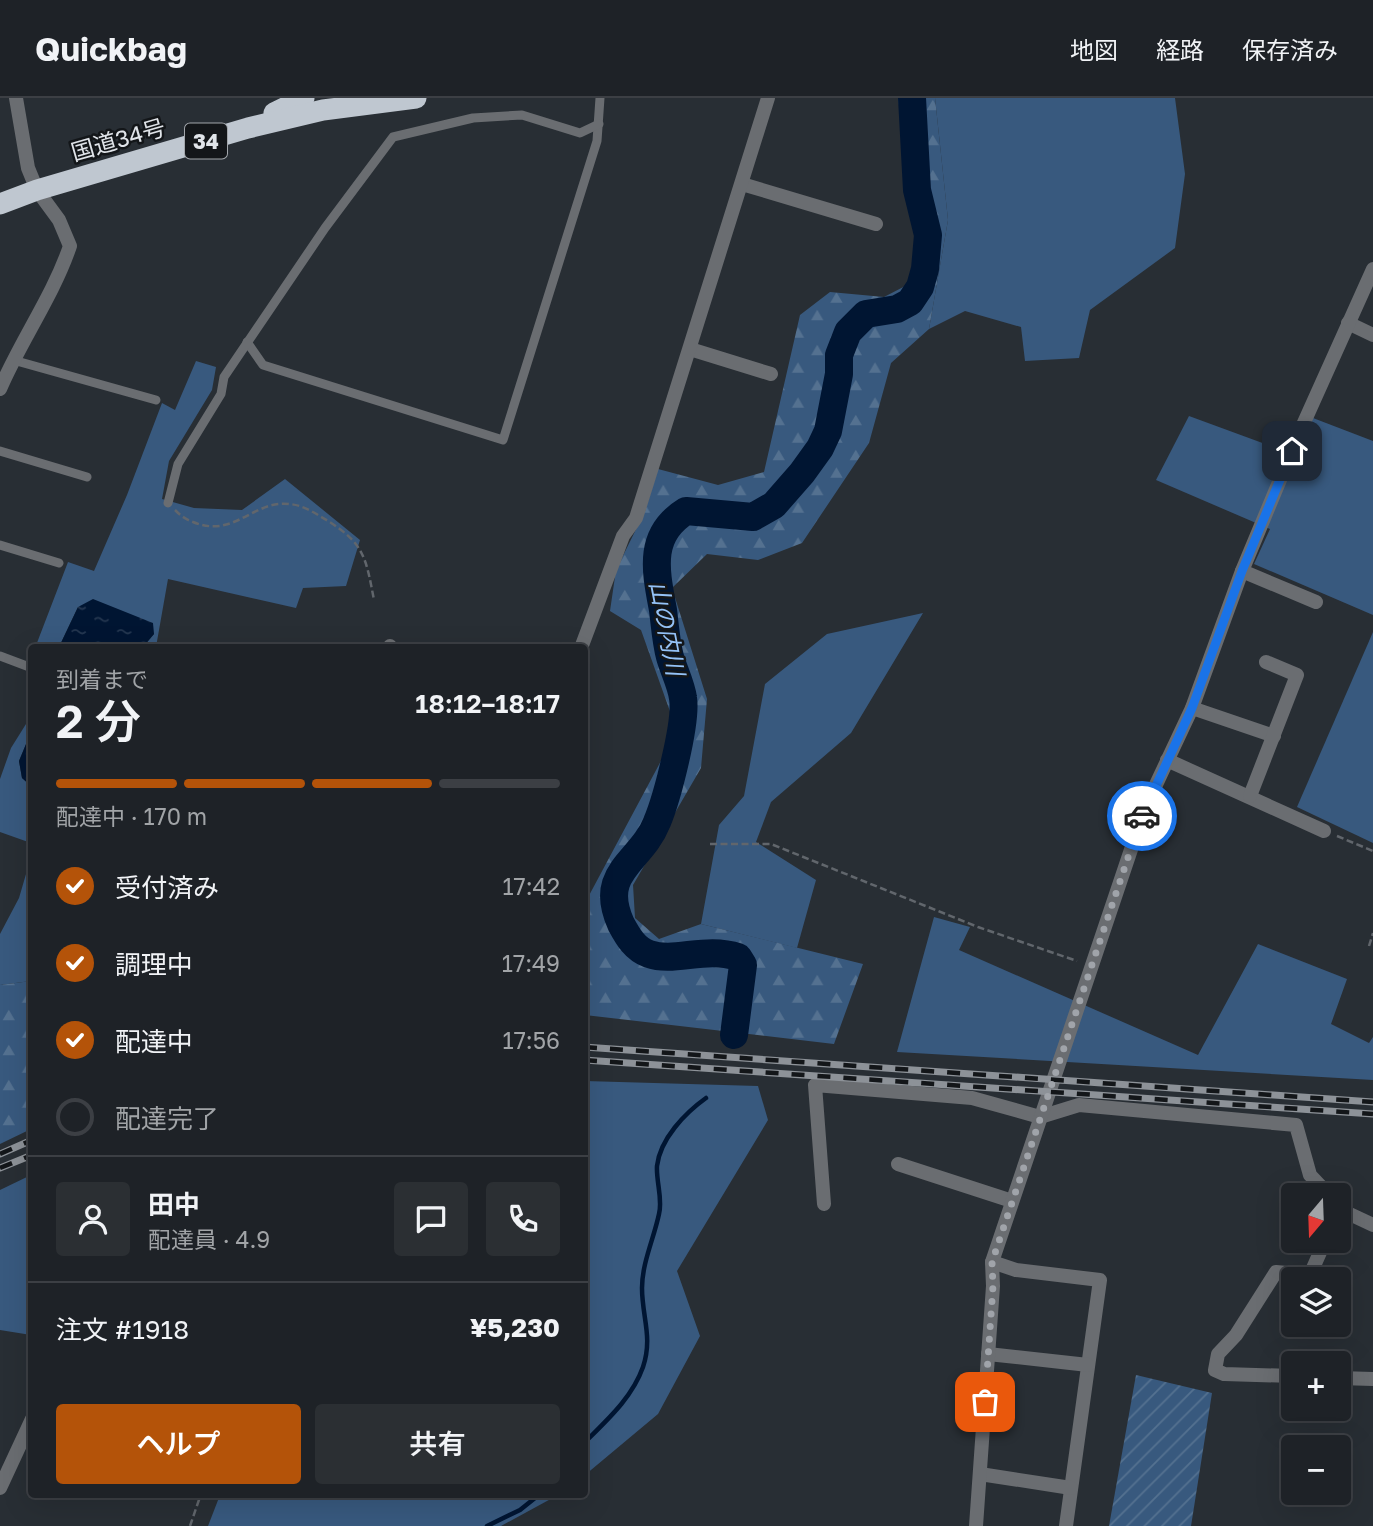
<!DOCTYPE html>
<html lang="ja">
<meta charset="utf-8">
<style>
:root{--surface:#1e2227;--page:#2b2f33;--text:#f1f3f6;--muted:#a1a4a7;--line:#3c3f44;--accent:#b45309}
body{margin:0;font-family:"Golos Text","Noto Sans JP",sans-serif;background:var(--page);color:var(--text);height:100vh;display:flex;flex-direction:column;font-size:26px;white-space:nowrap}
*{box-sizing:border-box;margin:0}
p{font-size:23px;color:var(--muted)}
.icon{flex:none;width:38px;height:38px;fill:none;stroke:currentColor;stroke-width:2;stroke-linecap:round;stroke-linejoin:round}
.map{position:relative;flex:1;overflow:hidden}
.details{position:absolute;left:28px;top:546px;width:560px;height:854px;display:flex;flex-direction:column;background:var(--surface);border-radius:7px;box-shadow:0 7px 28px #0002,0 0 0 2px var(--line)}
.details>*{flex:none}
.needle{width:46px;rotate:199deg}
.buttons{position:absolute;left:1281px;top:1085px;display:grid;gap:14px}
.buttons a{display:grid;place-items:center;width:70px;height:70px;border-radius:7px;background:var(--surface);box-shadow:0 7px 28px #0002,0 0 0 2px var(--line);font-size:35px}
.pin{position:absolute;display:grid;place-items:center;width:60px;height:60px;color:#fff;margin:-30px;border-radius:14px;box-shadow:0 4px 10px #0006}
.courier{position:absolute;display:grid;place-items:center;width:70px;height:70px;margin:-35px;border:5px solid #1a73e8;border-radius:50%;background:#fff;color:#222;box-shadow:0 2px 9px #0007}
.overview em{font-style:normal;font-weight:600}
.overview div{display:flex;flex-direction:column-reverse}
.overview{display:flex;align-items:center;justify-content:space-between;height:119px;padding:0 28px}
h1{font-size:46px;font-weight:600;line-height:52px}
.bar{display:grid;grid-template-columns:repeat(4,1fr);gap:10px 7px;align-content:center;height:84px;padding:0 28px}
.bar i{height:9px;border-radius:5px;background:var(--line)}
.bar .on{background:var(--accent)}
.bar p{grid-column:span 4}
.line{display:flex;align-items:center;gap:18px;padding:0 28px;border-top:2px solid var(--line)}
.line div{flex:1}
.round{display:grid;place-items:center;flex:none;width:74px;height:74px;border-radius:7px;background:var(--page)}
ol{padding:0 28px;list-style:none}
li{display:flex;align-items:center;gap:21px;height:77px}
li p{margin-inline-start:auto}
li .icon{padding:7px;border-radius:50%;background:var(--accent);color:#fff;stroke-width:4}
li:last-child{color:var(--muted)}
li i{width:38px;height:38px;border:4px solid var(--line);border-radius:50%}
.button{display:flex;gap:14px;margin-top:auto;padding:14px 28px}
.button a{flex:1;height:80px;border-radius:7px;background:var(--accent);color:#fff;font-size:28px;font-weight:600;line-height:80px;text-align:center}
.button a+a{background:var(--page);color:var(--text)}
header{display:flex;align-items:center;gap:42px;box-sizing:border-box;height:98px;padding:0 35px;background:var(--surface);border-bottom:2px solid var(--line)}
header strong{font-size:33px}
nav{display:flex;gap:38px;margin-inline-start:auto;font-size:24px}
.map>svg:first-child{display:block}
.green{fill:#38597e}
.forest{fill:url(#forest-firs)}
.garden{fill:url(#garden-furrows)}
.water{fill:url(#water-ripples)}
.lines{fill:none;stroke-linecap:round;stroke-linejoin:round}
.stream{stroke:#001532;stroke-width:4.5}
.river{stroke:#001532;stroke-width:28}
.path{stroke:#61666c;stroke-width:2.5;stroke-dasharray:7 3.5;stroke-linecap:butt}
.lane{stroke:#6a6d71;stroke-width:9}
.street{stroke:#6a6d71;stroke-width:14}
.highway{stroke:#bfc7d0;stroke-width:21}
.rail-casing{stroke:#8d9298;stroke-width:7}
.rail{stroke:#131619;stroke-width:4.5;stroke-dasharray:13;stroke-linecap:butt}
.done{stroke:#a0a4aa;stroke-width:7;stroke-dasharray:0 12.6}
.route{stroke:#1a73e8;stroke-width:9}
.labels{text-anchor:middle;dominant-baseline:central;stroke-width:5;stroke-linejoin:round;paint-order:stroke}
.shield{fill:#131619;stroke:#a2a6ab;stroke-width:2}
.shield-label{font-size:21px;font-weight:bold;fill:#e0e4e9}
.street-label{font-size:23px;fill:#e0e4e9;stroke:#131619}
.water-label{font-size:24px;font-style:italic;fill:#94c2f7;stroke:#131619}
</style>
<header>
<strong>Quickbag</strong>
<nav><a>地図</a><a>経路</a><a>保存済み</a></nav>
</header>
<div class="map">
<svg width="1373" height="1428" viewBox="0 0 1373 1428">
<defs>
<pattern id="forest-firs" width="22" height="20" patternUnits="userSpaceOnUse" patternTransform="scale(1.75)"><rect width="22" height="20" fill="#38597e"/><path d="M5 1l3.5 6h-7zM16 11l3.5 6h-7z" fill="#547190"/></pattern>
<pattern id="garden-furrows" width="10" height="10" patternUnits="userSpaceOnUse" patternTransform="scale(1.75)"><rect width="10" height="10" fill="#38597e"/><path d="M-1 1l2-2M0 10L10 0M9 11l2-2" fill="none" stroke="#547190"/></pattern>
<pattern id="water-ripples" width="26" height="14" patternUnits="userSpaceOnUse" patternTransform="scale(1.75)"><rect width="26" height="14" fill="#001532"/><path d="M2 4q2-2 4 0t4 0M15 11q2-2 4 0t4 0" fill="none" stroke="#253750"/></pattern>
</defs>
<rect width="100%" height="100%" fill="#282e34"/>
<g class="green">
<polygon points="935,0 1175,0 1185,76 1175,150 1090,212 1079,260 1025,263 1021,229 965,213 929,231 948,122"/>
<polygon points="196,263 216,269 212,292 169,363 162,401 194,410 242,412 285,381 360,442 346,488 303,490 296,510 168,481 156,549 143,549 154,536 78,509 59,549 35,550 68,464 94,473 127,397 162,305 175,312"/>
<polygon points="1189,318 1298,358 1313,320 1373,343 1373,517 1254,466 1270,431 1156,382"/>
<polygon points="923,515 851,635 771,704 756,744 816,782 797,850 701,826 719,727 744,698 765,586 827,536"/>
<polygon points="1373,534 1373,745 1297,709"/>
<polygon points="31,618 31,634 19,663 22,680 31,688 31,745 0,734 0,681 11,650"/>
<polygon points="31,759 31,883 0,887 0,836 19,800"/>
<polygon points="934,819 970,829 959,852 1198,957 1258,846 1347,881 1331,926 1369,945 1373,939 1373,982 897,954"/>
<polygon points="585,983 758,988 768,1022 677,1173 700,1238 658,1316 585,1377"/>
<polygon points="31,1077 31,1237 0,1232 0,1092"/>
<polygon points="220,1397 220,1396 558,1397 501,1428 208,1428"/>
</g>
<g class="forest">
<polygon points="898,0 935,0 948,122 929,231 891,265 869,345 802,445 758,462 707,456 672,490 707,601 701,670 633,787 635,820 659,841 701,826 863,866 834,946 585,917 585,805 677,633 641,532 610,513 616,472 645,413 658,371 718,387 764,374 800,217 830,194 884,199 913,184 918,140"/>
<polygon points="31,883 31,1031 0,1046 0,887"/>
</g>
<polygon class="garden" points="1136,1277 1212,1295 1191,1428 1109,1428"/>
<g class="water">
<polygon points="93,501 153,525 154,536 143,549 59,549 78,509"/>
<polygon points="31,634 31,688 22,680 19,663"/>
</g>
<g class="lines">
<g class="stream">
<path d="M 584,1345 C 607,1322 632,1300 643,1269 C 653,1239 642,1219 642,1190 C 642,1165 654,1140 659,1116 C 663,1101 656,1084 657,1068 C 660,1041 685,1015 706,1000"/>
<polyline points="487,1428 520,1412 540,1396"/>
</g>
<path class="river" d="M 734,937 L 743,867 L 738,859 C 705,848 675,865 649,856 C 635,851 628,839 621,826 C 597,773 641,765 657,724 C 667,700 687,624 683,600 C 681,586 674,573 670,559 C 666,544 665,528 663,512 C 656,474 647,437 686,413 L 753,419 L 774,407 L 802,375 L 820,350 L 828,333 L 839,276 L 839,257 L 848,234 L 866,216 L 897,211 L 910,204 L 920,189 L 925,171 L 928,137 L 917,92 L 912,0"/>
<g class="path">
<path d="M 175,412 C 181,418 185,421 193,424 C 234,441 253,402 289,406 C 304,407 316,416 328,423 C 365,446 366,461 374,502"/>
<polyline points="1337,738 1373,753"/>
<polyline points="710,746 771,746 978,829 1077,863"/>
<polyline points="1369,848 1373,835"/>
<polyline points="190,1428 201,1396"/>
</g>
<g class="lane">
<polyline points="247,244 263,267 503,342 597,43 600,0"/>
<polyline points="13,262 156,302"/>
<polyline points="0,353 87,379"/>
<polyline points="168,405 178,366 221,296 224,279 325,130 393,39 473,20 522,17 580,35 599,26"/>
<polyline points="0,447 59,465"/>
<polyline points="0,558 32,570"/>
</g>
<g class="street">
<polyline points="742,86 876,126"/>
<polyline points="1348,225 1373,237"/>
<polyline points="690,251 771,276"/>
<path d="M 0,291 C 21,242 53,198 70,148 L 59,122 L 37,92 L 28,70 L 16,0"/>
<polyline points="1242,473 1316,504"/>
<polyline points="390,548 390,550"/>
<polyline points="581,550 623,438 636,420 768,0"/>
<polyline points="1192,610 1274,638"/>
<polyline points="1167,662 1324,733"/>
<polyline points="1250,698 1297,577 1266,564"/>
<polyline points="898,1066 1012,1103"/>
<polyline points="824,1106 815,987 972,1000 1040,1019 1079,1007 1296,1027 1310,1077 1329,1097"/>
<polyline points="1339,1111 1373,1127"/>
<polyline points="992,1164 1016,1172 1100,1182 1066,1428"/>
<polyline points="988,1256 1088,1267"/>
<polyline points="1293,1278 1224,1276 1215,1272 1218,1256 1236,1237 1276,1174 1310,1177 1325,1143"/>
<polyline points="1339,1280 1373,1281"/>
<polyline points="980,1376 1071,1390"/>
<polyline points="0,1390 32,1321"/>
<polyline points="976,1428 993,1188 992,1164 1145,710 1192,610 1242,473 1302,329 1373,171"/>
</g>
<g class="highway">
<polyline points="274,15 304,0"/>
<polyline points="0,106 37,92 248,30 323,12 416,0"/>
</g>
<g class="rail-casing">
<g id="rail">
<polyline points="584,949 1373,1004"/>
<polyline points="584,962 1373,1016"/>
<polyline points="0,1056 32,1042"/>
<polyline points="0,1070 32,1057"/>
</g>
</g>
<use href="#rail" class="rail"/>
</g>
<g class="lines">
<polyline class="done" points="985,1304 993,1188 992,1164 1142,718"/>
<polyline class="route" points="1142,718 1192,610 1242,473 1292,353"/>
</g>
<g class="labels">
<rect class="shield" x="185" y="25.5" width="42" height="35" rx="5"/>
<g class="shield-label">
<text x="206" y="43">34</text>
</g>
<g class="street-label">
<text transform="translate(118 41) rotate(-16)">国道34号</text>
</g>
<g class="water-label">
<text transform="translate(668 530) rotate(79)">山の内川</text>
</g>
</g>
</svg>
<div class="buttons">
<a><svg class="needle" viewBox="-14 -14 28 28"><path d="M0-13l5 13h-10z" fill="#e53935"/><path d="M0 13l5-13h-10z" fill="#a1a4a7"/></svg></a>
<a><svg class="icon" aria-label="layers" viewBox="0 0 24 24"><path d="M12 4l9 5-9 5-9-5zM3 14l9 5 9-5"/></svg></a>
<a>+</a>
<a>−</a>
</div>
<div class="pin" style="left:985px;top:1304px;background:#ea580c"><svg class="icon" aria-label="bag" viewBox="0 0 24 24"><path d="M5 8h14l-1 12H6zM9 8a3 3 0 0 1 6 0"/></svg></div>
<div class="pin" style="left:1292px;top:353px;background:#1f2937"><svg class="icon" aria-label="home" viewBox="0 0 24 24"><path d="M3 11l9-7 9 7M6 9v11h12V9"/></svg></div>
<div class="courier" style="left:1142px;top:718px"><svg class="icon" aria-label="car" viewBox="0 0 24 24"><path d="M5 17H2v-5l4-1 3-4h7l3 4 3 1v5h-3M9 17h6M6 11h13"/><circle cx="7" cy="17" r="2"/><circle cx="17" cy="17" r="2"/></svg></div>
<section class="details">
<div class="overview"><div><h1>2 分</h1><p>到着まで</p></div><em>18:12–18:17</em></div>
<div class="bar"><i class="on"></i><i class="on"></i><i class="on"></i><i></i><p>配達中 · 170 m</p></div>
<ol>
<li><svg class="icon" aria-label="check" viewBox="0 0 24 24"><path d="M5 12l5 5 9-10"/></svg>受付済み<p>17:42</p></li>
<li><svg class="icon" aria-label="check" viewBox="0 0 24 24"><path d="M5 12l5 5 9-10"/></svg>調理中<p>17:49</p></li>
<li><svg class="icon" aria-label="check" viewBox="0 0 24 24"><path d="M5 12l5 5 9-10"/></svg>配達中<p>17:56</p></li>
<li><i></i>配達完了</li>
</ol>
<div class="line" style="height:126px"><a class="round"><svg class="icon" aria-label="person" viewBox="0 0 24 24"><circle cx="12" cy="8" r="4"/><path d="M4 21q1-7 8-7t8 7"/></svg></a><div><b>田中</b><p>配達員 · 4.9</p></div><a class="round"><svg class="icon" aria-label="chat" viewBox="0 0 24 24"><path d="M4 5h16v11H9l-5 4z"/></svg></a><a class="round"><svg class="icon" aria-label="phone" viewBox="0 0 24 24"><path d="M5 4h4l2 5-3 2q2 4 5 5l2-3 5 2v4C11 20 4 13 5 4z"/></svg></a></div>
<div class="line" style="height:91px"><div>注文 #1918</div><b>¥5,230</b></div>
<div class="button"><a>ヘルプ</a><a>共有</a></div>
</section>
</div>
